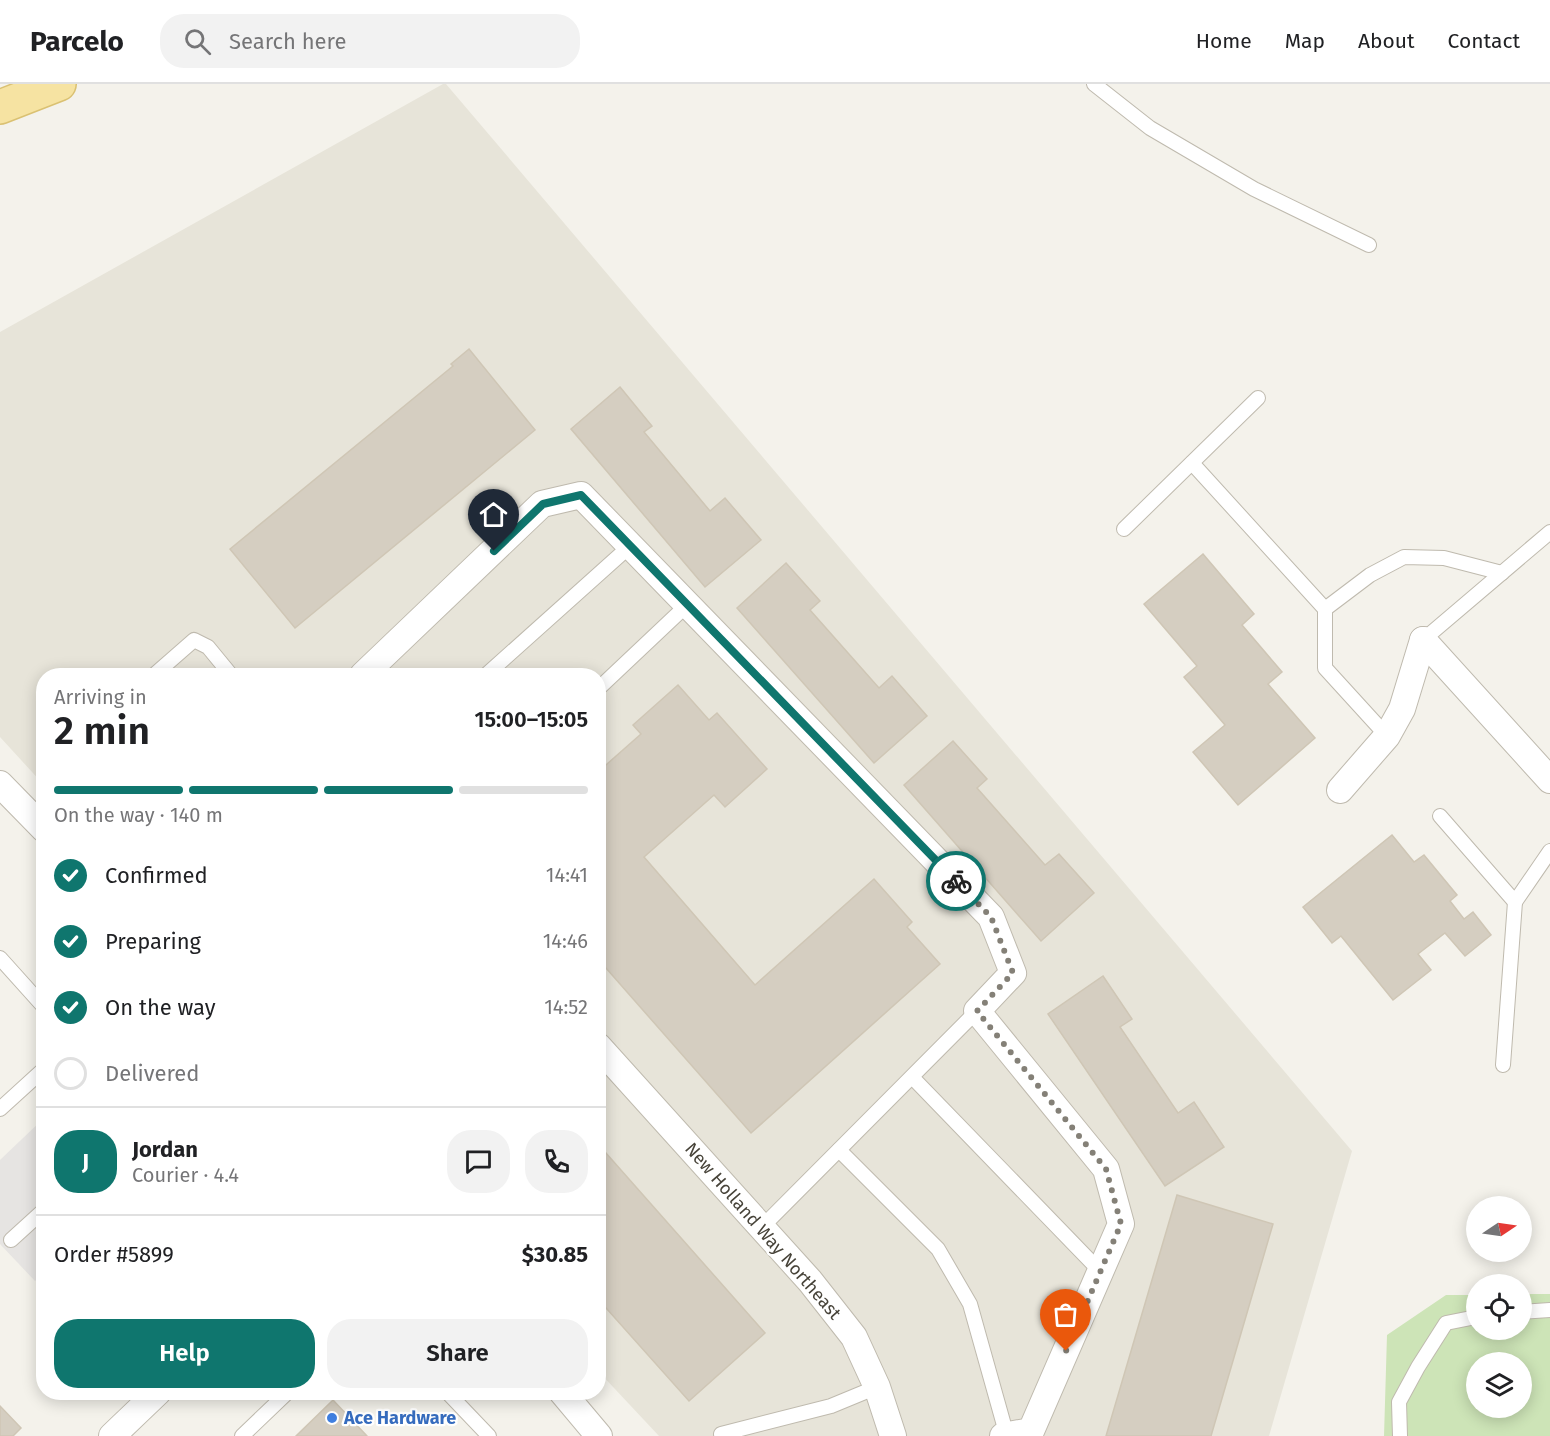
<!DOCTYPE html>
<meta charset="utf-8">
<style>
:root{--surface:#fff;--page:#f2f2f2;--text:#202124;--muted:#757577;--line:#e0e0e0;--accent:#0f766e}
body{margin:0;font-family:"Fira Sans",sans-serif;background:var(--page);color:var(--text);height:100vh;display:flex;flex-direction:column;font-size:22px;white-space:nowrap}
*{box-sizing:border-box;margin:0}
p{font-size:20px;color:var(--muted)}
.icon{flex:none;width:33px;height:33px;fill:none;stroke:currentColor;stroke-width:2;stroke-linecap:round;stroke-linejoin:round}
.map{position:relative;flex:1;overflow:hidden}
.panel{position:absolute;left:36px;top:584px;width:570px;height:732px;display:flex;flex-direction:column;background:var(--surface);border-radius:24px;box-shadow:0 3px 15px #0003}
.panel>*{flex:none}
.needle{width:39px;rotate:77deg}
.tools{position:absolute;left:1466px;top:1112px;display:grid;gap:12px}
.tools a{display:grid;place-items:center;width:66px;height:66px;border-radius:50%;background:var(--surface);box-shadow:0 3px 15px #0003;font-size:30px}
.pin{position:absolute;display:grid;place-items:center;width:51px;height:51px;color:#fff;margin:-62px -26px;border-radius:50% 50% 50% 0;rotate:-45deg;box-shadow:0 0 6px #0007}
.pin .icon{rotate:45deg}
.courier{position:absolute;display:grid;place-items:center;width:60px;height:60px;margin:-30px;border:4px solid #0f766e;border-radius:50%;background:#fff;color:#222;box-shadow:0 2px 8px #0007}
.overview em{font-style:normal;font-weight:600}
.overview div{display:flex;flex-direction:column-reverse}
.overview{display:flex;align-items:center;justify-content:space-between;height:102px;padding:0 18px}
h1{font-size:39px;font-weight:600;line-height:45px}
.bar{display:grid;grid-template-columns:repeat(4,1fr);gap:9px 6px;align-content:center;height:72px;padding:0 18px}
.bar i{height:8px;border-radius:4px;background:var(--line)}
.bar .selected{background:var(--accent)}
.bar p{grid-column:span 4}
.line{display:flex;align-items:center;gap:15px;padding:0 18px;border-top:2px solid var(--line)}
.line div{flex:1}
.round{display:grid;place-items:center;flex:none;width:63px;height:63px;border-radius:24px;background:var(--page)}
ol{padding:0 18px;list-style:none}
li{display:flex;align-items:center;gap:18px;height:66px}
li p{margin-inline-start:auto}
li .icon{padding:6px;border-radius:50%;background:var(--accent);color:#fff;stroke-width:4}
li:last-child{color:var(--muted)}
li i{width:33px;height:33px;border:3px solid var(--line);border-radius:50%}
.primary-button{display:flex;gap:12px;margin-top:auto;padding:12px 18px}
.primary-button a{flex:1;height:69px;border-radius:24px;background:var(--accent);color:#fff;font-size:24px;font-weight:600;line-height:69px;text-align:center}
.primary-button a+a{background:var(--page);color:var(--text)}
header{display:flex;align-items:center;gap:36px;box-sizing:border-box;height:84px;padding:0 30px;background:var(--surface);border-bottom:2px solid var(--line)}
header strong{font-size:28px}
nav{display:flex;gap:33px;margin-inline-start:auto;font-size:21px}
.search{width:420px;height:54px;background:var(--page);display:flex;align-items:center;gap:15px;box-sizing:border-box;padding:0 21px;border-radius:24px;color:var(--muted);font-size:22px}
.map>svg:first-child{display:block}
.residential{fill:#e7e4d9}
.green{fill:#cde4b7;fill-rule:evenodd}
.parking{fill:#e6e4e2}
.building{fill:#d5cec1;stroke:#cfc6b5;stroke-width:1.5}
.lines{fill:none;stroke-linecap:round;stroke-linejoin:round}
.service-casing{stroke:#bfbaae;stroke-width:16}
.minor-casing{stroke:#bfbaae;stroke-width:28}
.primary-casing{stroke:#dac172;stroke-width:36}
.service{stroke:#fff;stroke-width:14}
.minor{stroke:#fff;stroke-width:26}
.primary{stroke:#f6e3a2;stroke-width:33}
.done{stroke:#848077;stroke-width:6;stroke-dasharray:0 10.8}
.route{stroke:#0f766e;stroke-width:8}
.shop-dot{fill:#3f7fe0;stroke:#fff;stroke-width:2}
.labels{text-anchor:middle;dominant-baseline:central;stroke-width:4.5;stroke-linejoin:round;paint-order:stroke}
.street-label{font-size:18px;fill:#474339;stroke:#fff}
.shop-label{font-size:18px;font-weight:bold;fill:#366cbe;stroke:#fff;text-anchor:start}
</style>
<header>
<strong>Parcelo</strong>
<div class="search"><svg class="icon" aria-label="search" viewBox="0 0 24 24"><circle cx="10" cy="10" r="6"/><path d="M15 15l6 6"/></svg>Search here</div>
<nav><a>Home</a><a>Map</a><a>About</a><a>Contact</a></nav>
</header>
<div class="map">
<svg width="1550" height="1352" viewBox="0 0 1550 1352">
<rect width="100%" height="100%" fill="#f4f2eb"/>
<polygon class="residential" points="443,0 446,0 1352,1067 1269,1352 659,1352 599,1288 598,591 44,591 43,700 0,653 0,248"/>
<path class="green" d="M 1521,1210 L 1550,1210 L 1550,1352 L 1384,1352 L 1387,1251 L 1446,1211 L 1476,1211 L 1476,1245 L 1521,1245 ZM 1476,1278 L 1521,1278 L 1521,1323 L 1476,1323 Z"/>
<polygon class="parking" points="43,1035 43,1189 35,1197 0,1160 0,1076"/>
<g class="building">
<polygon points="469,265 535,346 295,544 230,465 453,282 451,280"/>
<polygon points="620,303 652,342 644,348 710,427 725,414 761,456 705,503 571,345"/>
<polygon points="1203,470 1254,530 1242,541 1282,588 1268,600 1315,654 1238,721 1193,668 1225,641 1184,593 1197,582 1144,520"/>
<polygon points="786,479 820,517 810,526 879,604 892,592 927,632 874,679 737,524"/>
<polygon points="678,601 709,636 717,629 767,685 725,723 714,711 644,773 755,901 874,795 912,838 907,843 940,880 751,1049 598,875 598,688 641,650 633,641"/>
<polygon points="953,657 987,695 977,704 1045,781 1059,770 1094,809 1041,857 904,701"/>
<polygon points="1392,751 1414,778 1424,771 1457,811 1450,817 1464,835 1473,828 1491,851 1465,872 1445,849 1418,870 1431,886 1393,916 1341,852 1332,859 1303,823"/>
<polygon points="1103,892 1132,935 1120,943 1178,1029 1194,1018 1224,1063 1165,1102 1048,930"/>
<polygon points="598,1060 765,1249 689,1317 598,1215"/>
<polygon points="1177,1111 1273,1140 1211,1352 1106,1352"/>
<polygon points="333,1316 367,1352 296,1352"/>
<polygon points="0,1322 21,1344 13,1352 0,1352"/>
</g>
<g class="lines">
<g class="service-casing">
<g id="service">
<polyline points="1094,0 1150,44 1254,105 1369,161"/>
<polyline points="1192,379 1325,525"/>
<polyline points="1124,445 1258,314"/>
<polyline points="1423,556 1550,448"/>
<polyline points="154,591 194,556 208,563 231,591"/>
<polyline points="486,591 630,462"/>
<polyline points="598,605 687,521"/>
<polyline points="1387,652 1325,584 1325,525 1370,491 1404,473 1444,474 1502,489"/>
<polyline points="1440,732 1515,818 1550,767"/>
<polyline points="0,874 44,923"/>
<polyline points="1503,981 1515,818"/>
<polyline points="912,993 1100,1187"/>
<polyline points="0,1025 44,985"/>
<polyline points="839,1066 938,1165 970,1220 1007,1352"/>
<polyline points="762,1143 977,927"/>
<polyline points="11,1156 44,1126"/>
<polyline points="1521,1228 1550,1226"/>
<polyline points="447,1308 489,1352"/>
<polyline points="721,1350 831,1322 877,1303"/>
<polyline points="242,1352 288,1308"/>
<polyline points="1400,1352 1399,1318 1418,1283 1446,1239 1476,1233"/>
</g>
</g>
<g class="minor-casing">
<g id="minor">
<polyline points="1423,556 1550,696"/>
<polyline points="363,591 542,420 581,411 991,833 1013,889 977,927 1106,1085 1121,1140 1031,1347 1003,1352"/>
<polyline points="0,700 44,745"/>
<polyline points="1340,706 1387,652 1402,625 1423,556"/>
<polyline points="598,962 810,1197 854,1253 877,1303 893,1352"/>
<polyline points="562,1308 599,1352"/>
<polyline points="112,1352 158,1308"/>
</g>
</g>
<g class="primary-casing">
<polyline id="primary" points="0,23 59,0"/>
</g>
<use href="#service" class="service"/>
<use href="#minor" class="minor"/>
<use href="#primary" class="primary"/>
</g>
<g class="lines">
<polyline class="done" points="956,797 991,833 1013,889 977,927 1106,1085 1121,1140 1066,1267"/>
<polyline class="route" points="494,467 543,420 581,411 956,797"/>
</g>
<circle class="shop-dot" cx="332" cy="1334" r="6"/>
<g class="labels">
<g class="street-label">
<text transform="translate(763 1147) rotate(49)">New Holland Way Northeast</text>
</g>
<g class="shop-label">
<text x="344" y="1334">Ace Hardware</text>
</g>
</g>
</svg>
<div class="tools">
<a><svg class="needle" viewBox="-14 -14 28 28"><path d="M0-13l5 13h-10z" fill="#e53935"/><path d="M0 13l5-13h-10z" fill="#757577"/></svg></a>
<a><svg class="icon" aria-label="locate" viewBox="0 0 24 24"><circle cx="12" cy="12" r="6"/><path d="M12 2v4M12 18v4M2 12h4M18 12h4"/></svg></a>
<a><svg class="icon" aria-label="layers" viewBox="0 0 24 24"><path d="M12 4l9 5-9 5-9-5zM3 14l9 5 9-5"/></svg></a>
</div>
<div class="pin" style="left:1066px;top:1267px;background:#ea580c"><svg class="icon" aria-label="bag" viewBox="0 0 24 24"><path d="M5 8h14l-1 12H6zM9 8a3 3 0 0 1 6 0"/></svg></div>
<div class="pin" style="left:494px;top:467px;background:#1f2937"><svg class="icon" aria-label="home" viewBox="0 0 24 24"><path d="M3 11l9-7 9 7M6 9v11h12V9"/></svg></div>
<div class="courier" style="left:956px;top:797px"><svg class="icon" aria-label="bike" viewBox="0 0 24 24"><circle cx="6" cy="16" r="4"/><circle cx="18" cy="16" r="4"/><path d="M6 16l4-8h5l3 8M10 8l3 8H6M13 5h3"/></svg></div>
<section class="panel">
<div class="overview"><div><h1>2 min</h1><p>Arriving in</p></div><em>15:00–15:05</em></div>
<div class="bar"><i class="selected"></i><i class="selected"></i><i class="selected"></i><i></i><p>On the way · 140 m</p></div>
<ol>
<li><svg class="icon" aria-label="check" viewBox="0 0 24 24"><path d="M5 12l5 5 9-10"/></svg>Confirmed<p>14:41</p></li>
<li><svg class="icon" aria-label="check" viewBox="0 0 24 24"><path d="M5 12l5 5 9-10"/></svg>Preparing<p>14:46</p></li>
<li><svg class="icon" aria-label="check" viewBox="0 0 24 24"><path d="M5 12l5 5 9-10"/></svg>On the way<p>14:52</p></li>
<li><i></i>Delivered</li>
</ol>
<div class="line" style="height:108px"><b class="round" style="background:var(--accent);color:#fff">J</b><div><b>Jordan</b><p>Courier · 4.4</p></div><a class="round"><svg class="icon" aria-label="chat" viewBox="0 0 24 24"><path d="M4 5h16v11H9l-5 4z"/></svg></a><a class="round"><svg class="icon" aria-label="phone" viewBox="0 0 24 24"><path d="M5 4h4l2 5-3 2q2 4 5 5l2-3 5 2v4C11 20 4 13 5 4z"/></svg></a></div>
<div class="line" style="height:78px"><div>Order #5899</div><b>$30.85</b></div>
<div class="primary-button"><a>Help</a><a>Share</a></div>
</section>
</div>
